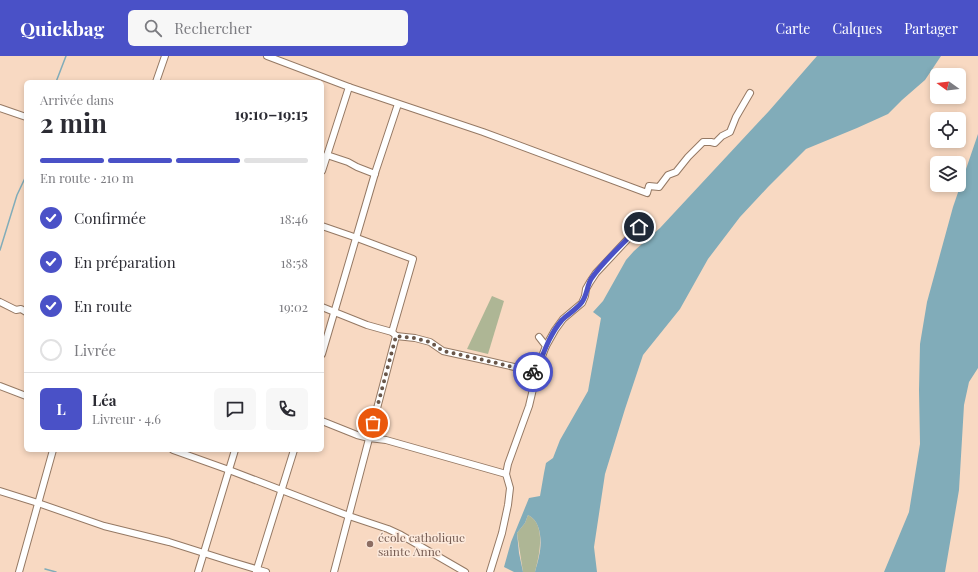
<!DOCTYPE html>
<html lang="fr">
<meta charset="utf-8">
<style>
:root{--surface:#fff;--page:#f7f7f7;--text:#2b2b33;--muted:#7c7c81;--line:#e1e1e2;--accent:#4a51c7}
body{margin:0;font-family:"Playfair Display",serif;background:var(--page);color:var(--text);height:100vh;display:flex;flex-direction:column;font-size:15px;white-space:nowrap}
*{box-sizing:border-box;margin:0}
p{font-size:13px;color:var(--muted)}
.icon{flex:none;width:22px;height:22px;fill:none;stroke:currentColor;stroke-width:2;stroke-linecap:round;stroke-linejoin:round}
.map{position:relative;flex:1;overflow:hidden}
.sheet{position:absolute;left:24px;top:24px;width:300px;height:372px;display:flex;flex-direction:column;background:var(--surface);border-radius:6px;box-shadow:0 2px 6px #0003}
.sheet>*{flex:none}
.needle{width:26px;rotate:285deg}
.fabs{position:absolute;left:930px;top:12px;display:grid;gap:8px}
.fabs a{display:grid;place-items:center;width:36px;height:36px;border-radius:6px;background:var(--surface);box-shadow:0 2px 6px #0003;font-size:20px}
.pin{position:absolute;display:grid;place-items:center;width:34px;height:34px;color:#fff;margin:-17px;border:2px solid #fff;border-radius:50%;box-shadow:0 1px 4px #0007}
.courier{position:absolute;display:grid;place-items:center;width:40px;height:40px;margin:-20px;border:3px solid #4a51c7;border-radius:50%;background:#fff;color:#222;box-shadow:0 1px 5px #0007}
.headline em{font-style:normal;font-weight:700}
.headline div{display:flex;flex-direction:column-reverse}
.headline{display:flex;align-items:center;justify-content:space-between;height:68px;padding:0 16px}
h1{font-size:26px;font-weight:700;line-height:30px}
.bar{display:grid;grid-template-columns:repeat(4,1fr);gap:6px 4px;align-content:center;height:48px;padding:0 16px}
.bar i{height:5px;border-radius:3px;background:var(--line)}
.bar .active{background:var(--accent)}
.bar p{grid-column:span 4}
.line{display:flex;align-items:center;gap:10px;padding:0 16px;border-top:1px solid var(--line)}
.line div{flex:1}
.round{display:grid;place-items:center;flex:none;width:42px;height:42px;border-radius:6px;background:var(--page)}
ol{padding:0 16px;list-style:none}
li{display:flex;align-items:center;gap:12px;height:44px}
li p{margin-inline-start:auto}
li .icon{padding:4px;border-radius:50%;background:var(--accent);color:#fff;stroke-width:4}
li:last-child{color:var(--muted)}
li i{width:22px;height:22px;border:2px solid var(--line);border-radius:50%}
header{display:flex;align-items:center;gap:24px;box-sizing:border-box;height:56px;padding:0 20px;background:var(--accent);color:#fff}
header strong{font-size:19px}
nav{display:flex;gap:22px;margin-inline-start:auto;font-size:14px}
.search{width:280px;height:36px;background:var(--page);display:flex;align-items:center;gap:10px;box-sizing:border-box;padding:0 14px;border-radius:6px;color:var(--muted);font-size:15px}
.map>svg:first-child{display:block}
.green{fill:#aeb695}
.water{fill:#81acb9}
.lines{fill:none;stroke-linecap:round;stroke-linejoin:round}
.stream{stroke:#81acb9;stroke-width:1.5}
.minor-casing{stroke:#957964;stroke-width:8}
.minor{stroke:#fff;stroke-width:6}
.done{stroke:#69574a;stroke-width:4;stroke-dasharray:0 7.2}
.route{stroke:#4a51c7;stroke-width:5}
.education-dot{fill:#8d6e63;stroke:#fce9db;stroke-width:1.5}
.labels{text-anchor:middle;dominant-baseline:central;stroke-width:3;stroke-linejoin:round;paint-order:stroke}
.education-label{font-size:12px;fill:#785e54;stroke:#fce9db;text-anchor:start}
</style>
<header>
<strong>Quickbag</strong>
<div class="search"><svg class="icon" aria-label="search" viewBox="0 0 24 24"><circle cx="10" cy="10" r="6"/><path d="M15 15l6 6"/></svg>Rechercher</div>
<nav><a>Carte</a><a>Calques</a><a>Partager</a></nav>
</header>
<div class="map">
<svg width="978" height="516" viewBox="0 0 978 516">
<rect width="100%" height="100%" fill="#f8d9c2"/>
<g class="green">
<polygon points="492,240 504,245 488,298 467,293"/>
<path d="M 528,459 C 547,468 539,501 535,516 L 523,516 L 517,477 L 525,467 Z"/>
</g>
<g class="water">
<path d="M 817,0 L 941,0 L 925,24 L 902,44 L 888,58 L 857,72 L 806,93 L 768,131 L 740,161 L 708,203 L 680,253 L 643,299 L 625,353 L 605,418 L 594,491 L 597,516 L 535,516 C 536,511 538,506 539,500 C 542,488 542,465 528,459 L 525,467 L 517,477 L 519,497 L 523,516 L 514,516 L 504,511 L 511,486 L 529,442 L 540,440 L 544,417 L 546,407 L 553,402 L 560,384 L 588,335 L 601,262 L 593,256 L 603,245 L 626,204 L 634,195 L 660,172 L 769,55 Z"/>
<polygon points="978,78 978,312 969,326 964,349 959,434 945,516 884,516 909,456 920,388 919,334 920,288 927,246 953,151"/>
</g>
<g class="lines">
<g class="stream">
<polyline points="56,26 66,0"/>
<polyline points="0,194 17,139 26,120"/>
<polyline points="45,513 56,516"/>
</g>
<g class="minor-casing">
<g id="minor">
<polyline points="267,0 349,31 483,76 647,137 649,130 659,131 668,119 676,116 688,101 703,86 711,86 715,87 722,80 730,76 736,61 750,37"/>
<polyline points="156,26 165,0"/>
<polyline points="0,52 26,61"/>
<polyline points="327,99 348,106 357,111 375,118"/>
<polyline points="322,115 349,31"/>
<polyline points="322,170 357,182 413,203 392,276 396,280 334,516"/>
<polyline points="0,246 16,254 21,253 26,256"/>
<polyline points="322,251 367,269 392,276"/>
<polyline points="396,280 415,282 430,286 443,295 484,304 536,316"/>
<polyline points="546,290 555,274 563,263 582,247 585,240 586,233 590,226 596,217 639,171"/>
<polyline points="322,298 376,114 398,48"/>
<polyline points="0,330 26,340"/>
<polyline points="322,365 357,379 369,382 386,384 506,418"/>
<polyline points="173,394 229,414 349,460 388,473 401,479 465,516"/>
<polyline points="0,435 38,447 104,470 169,486 229,505 266,516"/>
<polyline points="19,516 53,394"/>
<polyline points="198,516 235,394"/>
<polyline points="256,516 294,394"/>
<polyline points="490,516 502,477 508,449 510,432 506,418 508,408 529,350 533,333 536,316 546,290 539,281"/>
</g>
</g>
<use href="#minor" class="minor"/>
</g>
<g class="lines">
<polyline class="done" points="373,367 396,280 414,282 430,286 443,295 484,304 533,316"/>
<path class="route" d="M 533,316 L 536,316 C 543,299 549,279 562,264 C 568,258 577,253 582,246 C 587,239 587,230 591,223 C 604,204 623,188 639,171"/>
</g>
<circle class="education-dot" cx="370" cy="488" r="4"/>
<g class="labels">
<g class="education-label">
<text x="378" y="481">école catholique<tspan x="378" dy="14">sainte Anne</tspan></text>
</g>
</g>
</svg>
<div class="fabs">
<a><svg class="needle" viewBox="-14 -14 28 28"><path d="M0-13l5 13h-10z" fill="#e53935"/><path d="M0 13l5-13h-10z" fill="#7c7c81"/></svg></a>
<a><svg class="icon" aria-label="locate" viewBox="0 0 24 24"><circle cx="12" cy="12" r="6"/><path d="M12 2v4M12 18v4M2 12h4M18 12h4"/></svg></a>
<a><svg class="icon" aria-label="layers" viewBox="0 0 24 24"><path d="M12 4l9 5-9 5-9-5zM3 14l9 5 9-5"/></svg></a>
</div>
<div class="pin" style="left:373px;top:367px;background:#ea580c"><svg class="icon" aria-label="bag" viewBox="0 0 24 24"><path d="M5 8h14l-1 12H6zM9 8a3 3 0 0 1 6 0"/></svg></div>
<div class="pin" style="left:639px;top:171px;background:#1f2937"><svg class="icon" aria-label="home" viewBox="0 0 24 24"><path d="M3 11l9-7 9 7M6 9v11h12V9"/></svg></div>
<div class="courier" style="left:533px;top:316px"><svg class="icon" aria-label="bike" viewBox="0 0 24 24"><circle cx="6" cy="16" r="4"/><circle cx="18" cy="16" r="4"/><path d="M6 16l4-8h5l3 8M10 8l3 8H6M13 5h3"/></svg></div>
<section class="sheet">
<div class="headline"><div><h1>2 min</h1><p>Arrivée dans</p></div><em>19:10–19:15</em></div>
<div class="bar"><i class="active"></i><i class="active"></i><i class="active"></i><i></i><p>En route · 210 m</p></div>
<ol>
<li><svg class="icon" aria-label="check" viewBox="0 0 24 24"><path d="M5 12l5 5 9-10"/></svg>Confirmée<p>18:46</p></li>
<li><svg class="icon" aria-label="check" viewBox="0 0 24 24"><path d="M5 12l5 5 9-10"/></svg>En préparation<p>18:58</p></li>
<li><svg class="icon" aria-label="check" viewBox="0 0 24 24"><path d="M5 12l5 5 9-10"/></svg>En route<p>19:02</p></li>
<li><i></i>Livrée</li>
</ol>
<div class="line" style="height:72px"><b class="round" style="background:var(--accent);color:#fff">L</b><div><b>Léa</b><p>Livreur · 4.6</p></div><a class="round"><svg class="icon" aria-label="chat" viewBox="0 0 24 24"><path d="M4 5h16v11H9l-5 4z"/></svg></a><a class="round"><svg class="icon" aria-label="phone" viewBox="0 0 24 24"><path d="M5 4h4l2 5-3 2q2 4 5 5l2-3 5 2v4C11 20 4 13 5 4z"/></svg></a></div>
</section>
</div>
